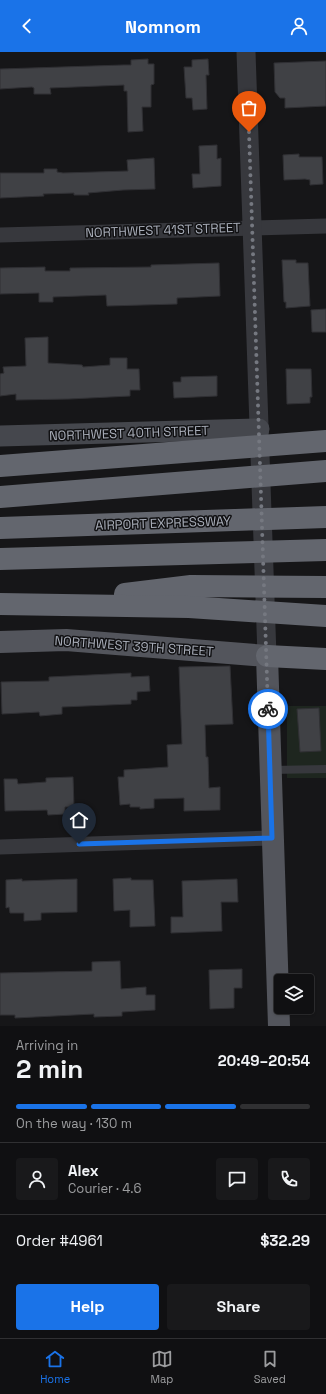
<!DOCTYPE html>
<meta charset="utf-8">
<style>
:root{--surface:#101012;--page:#19191b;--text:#f1f3f6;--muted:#9c9d9f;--line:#303032;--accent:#1a73e8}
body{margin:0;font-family:"Space Grotesk",sans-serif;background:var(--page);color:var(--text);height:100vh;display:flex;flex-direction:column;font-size:15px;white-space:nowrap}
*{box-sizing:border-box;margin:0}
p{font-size:13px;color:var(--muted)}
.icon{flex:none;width:22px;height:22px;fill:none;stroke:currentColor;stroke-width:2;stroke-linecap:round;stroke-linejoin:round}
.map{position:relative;height:974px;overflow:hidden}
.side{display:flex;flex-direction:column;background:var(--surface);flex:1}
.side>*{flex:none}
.buttons{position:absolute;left:274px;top:922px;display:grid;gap:8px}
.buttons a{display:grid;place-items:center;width:40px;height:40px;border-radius:4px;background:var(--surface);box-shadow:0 1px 3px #0004,0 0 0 1px var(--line);font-size:20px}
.pin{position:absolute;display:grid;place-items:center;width:34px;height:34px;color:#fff;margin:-41px -17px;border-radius:50% 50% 50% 0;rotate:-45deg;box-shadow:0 0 4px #0007}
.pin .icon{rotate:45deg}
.courier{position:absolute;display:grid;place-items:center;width:40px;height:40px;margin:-20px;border:3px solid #1a73e8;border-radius:50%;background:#fff;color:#222;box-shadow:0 1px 5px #0007}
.overview em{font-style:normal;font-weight:700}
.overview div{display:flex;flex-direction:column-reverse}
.overview{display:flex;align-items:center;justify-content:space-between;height:68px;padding:0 16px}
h1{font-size:26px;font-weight:700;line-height:30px}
.bar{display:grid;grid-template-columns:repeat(4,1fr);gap:6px 4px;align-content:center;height:48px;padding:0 16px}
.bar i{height:5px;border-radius:3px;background:var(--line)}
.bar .on{background:var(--accent)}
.bar p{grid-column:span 4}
.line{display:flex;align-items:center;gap:10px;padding:0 16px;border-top:1px solid var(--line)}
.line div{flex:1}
.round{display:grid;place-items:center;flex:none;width:42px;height:42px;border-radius:4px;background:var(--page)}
.primary-button{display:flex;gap:8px;margin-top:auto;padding:8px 16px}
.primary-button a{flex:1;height:46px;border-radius:4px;background:var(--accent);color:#fff;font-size:16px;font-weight:700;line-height:46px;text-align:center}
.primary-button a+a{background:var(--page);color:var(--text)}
header{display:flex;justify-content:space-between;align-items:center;height:52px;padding:0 16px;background:var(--accent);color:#fff;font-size:18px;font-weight:700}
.tab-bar{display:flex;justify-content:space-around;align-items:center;height:56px;border-top:1px solid var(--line);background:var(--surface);font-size:11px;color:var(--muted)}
.tab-bar a{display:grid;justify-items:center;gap:2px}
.tab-bar .on{color:var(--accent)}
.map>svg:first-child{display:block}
.green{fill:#1e261f}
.building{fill:#404145;stroke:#303034}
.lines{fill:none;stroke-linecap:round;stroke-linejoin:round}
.service{stroke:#37383d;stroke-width:8}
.minor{stroke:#37383d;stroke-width:15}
.tertiary{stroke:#37383d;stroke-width:19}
.secondary{stroke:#45474d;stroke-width:21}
.primary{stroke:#53555c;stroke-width:22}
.motorway{stroke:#63666e;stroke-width:22}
.done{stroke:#757880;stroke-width:4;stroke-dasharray:0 7.2}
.route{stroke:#1a73e8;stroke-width:5}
.labels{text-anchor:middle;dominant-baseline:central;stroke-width:3;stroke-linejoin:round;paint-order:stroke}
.street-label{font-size:13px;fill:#a8adb8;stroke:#111113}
</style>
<header><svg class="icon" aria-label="back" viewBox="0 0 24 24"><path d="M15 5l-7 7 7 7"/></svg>Nomnom<svg class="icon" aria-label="person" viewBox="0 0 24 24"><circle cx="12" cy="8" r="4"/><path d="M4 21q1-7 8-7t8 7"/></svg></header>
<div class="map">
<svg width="326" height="974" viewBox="0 0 326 974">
<rect width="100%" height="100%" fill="#161618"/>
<rect class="green" x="287" y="654" width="39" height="72"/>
<g class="building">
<polygon points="148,7 148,12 154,12 154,32 151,33 151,55 142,55 143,79 128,80 127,39 124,39 124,33 50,36 51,42 34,42 34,36 32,35 0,37 0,17 123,13 131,13 131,8"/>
<polygon points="208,7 209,23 206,23 207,57 193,58 192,46 186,46 184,15 192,15 192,8"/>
<polygon points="326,9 326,54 285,56 285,46 280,46 275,40 274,11"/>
<polygon points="217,93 217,107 221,106 221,134 193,136 192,122 200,122 199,94"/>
<polygon points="299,102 299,105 322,105 323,132 310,133 310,128 305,127 284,128 283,103"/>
<polygon points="154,106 155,137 123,138 88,141 89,143 74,143 74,141 43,142 44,144 0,146 0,121 44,121 44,117 57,117 57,120 63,121 128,119 127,108"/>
<polygon points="282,208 296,208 296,211 308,211 310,254 286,256 286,250 284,250"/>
<polygon points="219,211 220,244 177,246 177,252 107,254 106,243 53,245 53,250 39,250 39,241 0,242 0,216 45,215 45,219 70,219 70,216 151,215 151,213"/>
<polygon points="326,257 326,280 312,280 311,258"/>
<polygon points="48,285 48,311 82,313 83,315 110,313 110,306 127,306 127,317 139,317 140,338 130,338 130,344 69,347 16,348 16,342 0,344 0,322 4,321 3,315 26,314 25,286"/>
<polygon points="286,317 311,317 312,345 310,345 310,351 287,352"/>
<polygon points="217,324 217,344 174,346 173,330 181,330 181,325"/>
<polygon points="230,614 233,672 205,673 206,705 208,705 209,736 220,735 220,758 184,759 184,746 154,747 154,756 140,757 140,755 130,755 130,752 120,753 118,725 124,725 124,718 168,715 167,693 182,692 179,615"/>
<polygon points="131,621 131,625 149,624 150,639 137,640 137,648 131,648 131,652 62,655 62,662 40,664 39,660 2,662 1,630 49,629 49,625"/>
<polygon points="319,656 321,699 300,700 297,657"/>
<polygon points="73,725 74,755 65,755 65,762 48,763 47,758 5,759 4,727 17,727 18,732 46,730 46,726"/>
<polygon points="131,826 131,828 153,828 155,874 130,875 130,858 114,859 113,827"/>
<polygon points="22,827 22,829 77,827 77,860 41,861 41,868 24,869 24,861 10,861 9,855 6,856 6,828"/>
<polygon points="237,827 238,850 221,850 222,879 171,881 171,865 183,865 182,829"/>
<polygon points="120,909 121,937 146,935 146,943 155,943 155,958 122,960 122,964 94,965 94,962 15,966 15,963 0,963 0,921 92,919 92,910"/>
<polygon points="242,917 242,936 234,936 234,956 210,957 209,918"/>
</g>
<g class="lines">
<polyline class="service" points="271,718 326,717"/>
<g class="minor">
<polyline points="0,183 326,174"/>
<polyline points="0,795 272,786"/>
</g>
<polyline class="tertiary" points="246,0 267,604"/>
<polyline class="secondary" points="0,384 259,377"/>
<polyline class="primary" points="0,590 66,588 267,604 279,974"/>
<g class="motorway">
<polyline points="0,414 326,389"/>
<polyline points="0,445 326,419"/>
<polyline points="0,476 326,465"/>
<polyline points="0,507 326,498"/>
<polyline points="125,542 191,534 326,535"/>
<polyline points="0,552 189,555 326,564"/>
<polyline points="267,604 326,607"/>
</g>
</g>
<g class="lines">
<polyline class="done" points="249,80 268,657"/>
<polyline class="route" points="79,792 272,786 268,657"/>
</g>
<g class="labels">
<g class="street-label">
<text transform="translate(163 178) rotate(-2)">NORTHWEST 41ST STREET</text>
<text transform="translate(129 381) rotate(-2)">NORTHWEST 40TH STREET</text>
<text transform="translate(163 471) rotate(-2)">AIRPORT EXPRESSWAY</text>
<text transform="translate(134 594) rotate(4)">NORTHWEST 39TH STREET</text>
</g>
</g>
</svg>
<div class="buttons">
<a><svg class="icon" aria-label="layers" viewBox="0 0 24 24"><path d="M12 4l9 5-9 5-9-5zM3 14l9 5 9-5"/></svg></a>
</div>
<div class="pin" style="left:249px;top:80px;background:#ea580c"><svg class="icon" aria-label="bag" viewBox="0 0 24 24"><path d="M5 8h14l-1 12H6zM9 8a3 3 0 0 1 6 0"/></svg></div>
<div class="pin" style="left:79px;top:792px;background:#1f2937"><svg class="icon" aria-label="home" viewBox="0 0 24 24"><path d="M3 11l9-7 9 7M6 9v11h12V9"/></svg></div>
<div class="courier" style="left:268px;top:657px"><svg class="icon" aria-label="bike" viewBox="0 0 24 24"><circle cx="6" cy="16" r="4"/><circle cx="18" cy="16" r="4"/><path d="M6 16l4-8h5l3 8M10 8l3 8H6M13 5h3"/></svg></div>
</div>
<section class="side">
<div class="overview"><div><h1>2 min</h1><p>Arriving in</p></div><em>20:49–20:54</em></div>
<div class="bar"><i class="on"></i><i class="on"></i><i class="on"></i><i></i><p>On the way · 130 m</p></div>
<div class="line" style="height:72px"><a class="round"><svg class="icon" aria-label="person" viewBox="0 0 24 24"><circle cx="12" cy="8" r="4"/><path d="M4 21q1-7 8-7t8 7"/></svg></a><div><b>Alex</b><p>Courier · 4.6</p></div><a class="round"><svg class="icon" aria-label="chat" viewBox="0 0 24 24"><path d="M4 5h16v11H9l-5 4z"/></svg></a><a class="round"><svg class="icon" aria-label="phone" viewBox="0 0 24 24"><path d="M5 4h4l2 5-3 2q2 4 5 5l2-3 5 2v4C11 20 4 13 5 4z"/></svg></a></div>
<div class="line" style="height:52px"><div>Order #4961</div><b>$32.29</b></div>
<div class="primary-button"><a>Help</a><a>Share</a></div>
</section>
<nav class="tab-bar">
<a class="on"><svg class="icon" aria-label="home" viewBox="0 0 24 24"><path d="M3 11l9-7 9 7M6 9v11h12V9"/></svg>Home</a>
<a><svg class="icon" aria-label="map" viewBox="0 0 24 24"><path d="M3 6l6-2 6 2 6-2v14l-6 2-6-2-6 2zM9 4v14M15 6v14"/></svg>Map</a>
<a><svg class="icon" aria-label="saved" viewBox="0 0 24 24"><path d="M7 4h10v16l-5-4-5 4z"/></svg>Saved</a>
</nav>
